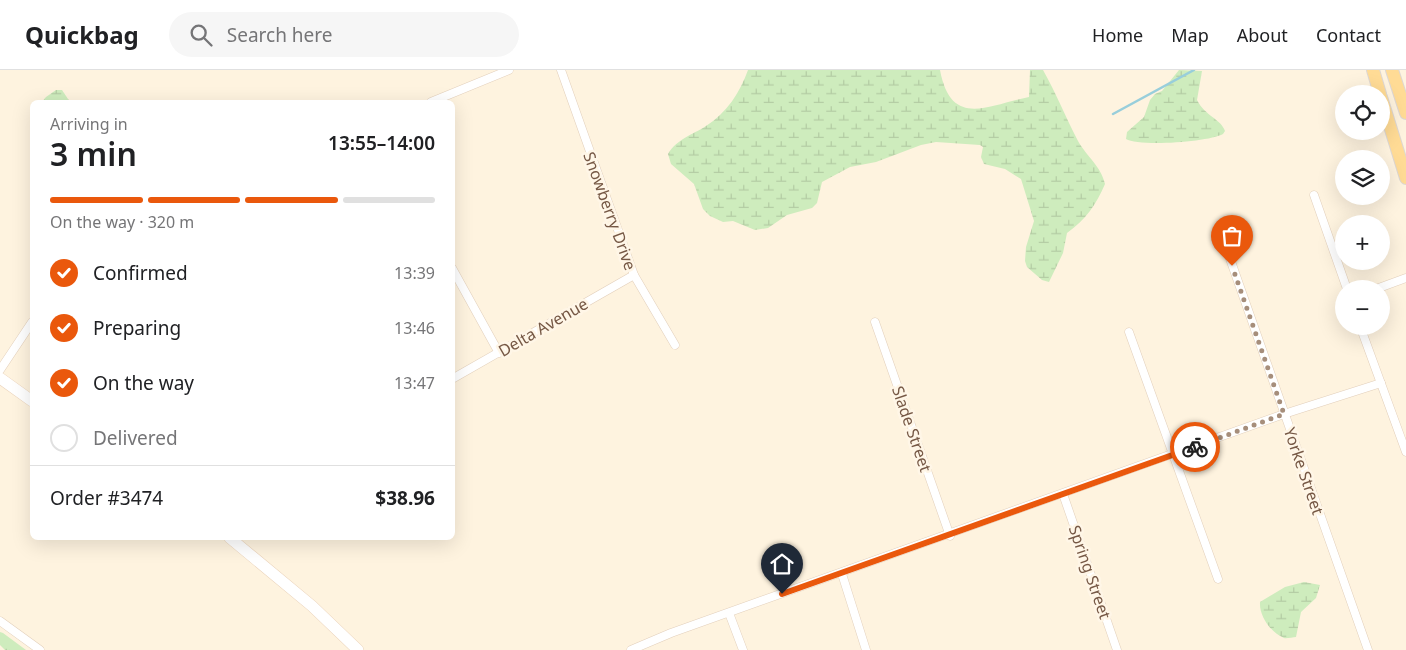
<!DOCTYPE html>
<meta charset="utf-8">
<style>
:root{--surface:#fff;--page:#f6f6f6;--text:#202124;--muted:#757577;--line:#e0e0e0;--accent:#ea580c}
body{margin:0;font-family:"Noto Sans",sans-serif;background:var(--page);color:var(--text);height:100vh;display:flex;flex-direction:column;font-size:19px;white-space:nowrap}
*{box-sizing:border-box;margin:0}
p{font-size:16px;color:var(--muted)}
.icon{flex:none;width:28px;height:28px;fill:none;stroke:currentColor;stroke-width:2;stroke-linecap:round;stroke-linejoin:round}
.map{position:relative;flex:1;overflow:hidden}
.panel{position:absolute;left:30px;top:30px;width:425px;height:440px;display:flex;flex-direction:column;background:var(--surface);border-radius:8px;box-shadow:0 5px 20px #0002}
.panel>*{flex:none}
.fabs{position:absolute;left:1335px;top:15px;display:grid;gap:10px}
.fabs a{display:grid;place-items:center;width:55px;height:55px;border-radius:50%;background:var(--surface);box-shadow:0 5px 20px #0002;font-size:25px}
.pin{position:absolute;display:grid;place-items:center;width:42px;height:42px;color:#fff;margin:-51px -21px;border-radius:50% 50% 50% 0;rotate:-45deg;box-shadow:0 0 5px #0007}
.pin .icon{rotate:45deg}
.courier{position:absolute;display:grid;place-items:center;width:50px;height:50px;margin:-25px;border:4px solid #ea580c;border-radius:50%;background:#fff;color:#222;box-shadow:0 1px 6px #0007}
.headline em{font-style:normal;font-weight:600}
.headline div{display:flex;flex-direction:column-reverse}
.headline{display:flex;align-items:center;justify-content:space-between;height:85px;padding:0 20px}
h1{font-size:32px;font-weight:600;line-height:38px}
.bar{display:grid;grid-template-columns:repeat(4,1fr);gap:8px 5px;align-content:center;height:60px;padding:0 20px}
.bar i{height:6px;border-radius:4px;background:var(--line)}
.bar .active{background:var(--accent)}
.bar p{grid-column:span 4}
.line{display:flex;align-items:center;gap:12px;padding:0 20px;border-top:1px solid var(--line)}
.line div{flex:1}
ol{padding:0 20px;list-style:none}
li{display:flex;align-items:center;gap:15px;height:55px}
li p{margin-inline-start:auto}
li .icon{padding:5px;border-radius:50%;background:var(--accent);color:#fff;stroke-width:4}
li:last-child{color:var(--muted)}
li i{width:28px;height:28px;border:2px solid var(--line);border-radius:50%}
header{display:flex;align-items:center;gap:30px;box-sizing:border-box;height:70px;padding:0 25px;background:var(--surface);border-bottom:1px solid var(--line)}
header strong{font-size:24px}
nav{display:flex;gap:28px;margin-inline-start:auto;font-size:18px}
.search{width:350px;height:45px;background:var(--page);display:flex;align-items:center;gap:12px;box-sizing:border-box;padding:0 18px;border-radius:28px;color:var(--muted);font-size:19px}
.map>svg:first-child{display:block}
.grass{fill:url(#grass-tufts)}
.wetland{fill:url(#wetland-marsh)}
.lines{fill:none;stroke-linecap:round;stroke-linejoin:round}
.stream{stroke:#98cedb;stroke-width:2.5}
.street-casing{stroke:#e2cfbb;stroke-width:9}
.secondary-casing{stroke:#ead2ba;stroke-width:12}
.primary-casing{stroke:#ded7d2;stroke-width:14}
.street{stroke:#fff;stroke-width:8}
.secondary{stroke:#fff;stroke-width:11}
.primary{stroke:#ffdb95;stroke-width:12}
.done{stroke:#a68e7b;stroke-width:5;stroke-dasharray:0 9}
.route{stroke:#ea580c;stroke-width:6}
.labels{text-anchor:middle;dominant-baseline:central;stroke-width:5;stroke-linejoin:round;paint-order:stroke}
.street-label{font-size:16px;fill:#765845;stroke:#fff6e7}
</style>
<header>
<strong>Quickbag</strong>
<div class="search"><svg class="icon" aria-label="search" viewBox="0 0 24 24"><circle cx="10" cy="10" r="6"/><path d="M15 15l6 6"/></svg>Search here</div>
<nav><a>Home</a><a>Map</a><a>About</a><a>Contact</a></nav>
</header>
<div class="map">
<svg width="1406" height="580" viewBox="0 0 1406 580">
<defs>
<pattern id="grass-tufts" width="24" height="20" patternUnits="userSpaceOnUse" patternTransform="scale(1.25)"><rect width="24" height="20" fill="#ceecbd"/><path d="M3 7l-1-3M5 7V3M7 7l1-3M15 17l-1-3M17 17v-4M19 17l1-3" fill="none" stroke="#b4cca4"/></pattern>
<pattern id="wetland-marsh" width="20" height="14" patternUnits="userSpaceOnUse" patternTransform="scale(1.25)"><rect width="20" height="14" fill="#ceecbd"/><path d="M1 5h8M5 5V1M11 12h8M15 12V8" fill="none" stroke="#b4cca4"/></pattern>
</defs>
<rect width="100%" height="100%" fill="#fef3df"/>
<polygon class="grass" points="0,562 3,563 26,580 5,580 0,575"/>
<g class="wetland">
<path d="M 748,0 L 940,0 C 951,59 988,35 1029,27 L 1030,0 L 1043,0 C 1056,23 1066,48 1078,71 C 1087,87 1101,96 1105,114 C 1096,135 1086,149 1067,163 L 1063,183 L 1049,212 L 1042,210 L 1027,197 L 1025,191 L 1026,177 L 1034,151 L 1021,109 L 1005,99 L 984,94 L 981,87 L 983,77 L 980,75 L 936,72 L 921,75 L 876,92 L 850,97 L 822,112 L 817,133 L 812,138 L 787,145 L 768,158 L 755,160 L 733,151 L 723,152 L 710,146 L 703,139 L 694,114 L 671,94 L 668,84 C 677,69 692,65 706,56 C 727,43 740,22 748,0 Z"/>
<path d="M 1179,0 L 1202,1 L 1197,30 C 1205,46 1221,49 1225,61 L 1223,64 C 1209,72 1139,77 1126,69 L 1127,62 L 1144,47 L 1150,30 L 1155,24 L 1162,21 Z"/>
<polygon points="56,20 62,20 70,32 42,32 46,27"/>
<path d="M 1304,512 L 1320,515 L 1316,528 L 1301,542 L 1296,567 C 1293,567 1286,569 1284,568 C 1271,563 1259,546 1260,532 L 1285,517 Z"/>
</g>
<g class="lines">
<polyline class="stream" points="1113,44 1194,0"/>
<g class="street-casing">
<g id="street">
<polyline points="561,0 634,205 675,275"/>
<polyline points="431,32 509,0"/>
<polyline points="1314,125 1347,219"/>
<polyline points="1222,166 1368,580"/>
<polyline points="452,198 499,283"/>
<polyline points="1376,219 1406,208"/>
<polyline points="875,252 950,466"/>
<polyline points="1360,256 1406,382"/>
<polyline points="1129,262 1218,509"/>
<polyline points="0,300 32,252"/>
<polyline points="452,309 634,205"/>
<polyline points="1063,424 1117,580"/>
<polyline points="842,504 866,580"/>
<polyline points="729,543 743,580"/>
<polyline points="0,551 40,580"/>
<polyline points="631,580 671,563 1284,344 1381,313"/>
</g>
</g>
<g class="secondary-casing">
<g id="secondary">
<polyline points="0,308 32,331"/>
<polyline points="230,468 312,536 358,580"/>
</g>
</g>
<g class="primary-casing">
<g id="primary">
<polyline points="1373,0 1380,24"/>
<polyline points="1392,0 1406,43"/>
<polyline points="1381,27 1406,108"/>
</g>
</g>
<use href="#street" class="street"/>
<use href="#secondary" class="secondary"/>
<use href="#primary" class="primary"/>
</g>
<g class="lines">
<polyline class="done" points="1195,377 1284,344 1232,196"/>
<polyline class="route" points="782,524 1195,377"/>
</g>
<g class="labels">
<g class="street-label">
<text transform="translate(610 141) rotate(70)">Snowberry Drive</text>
<text transform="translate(543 257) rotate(-30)">Delta Avenue</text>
<text transform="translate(912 359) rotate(71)">Slade Street</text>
<text transform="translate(1304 401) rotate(71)">Yorke Street</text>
<text transform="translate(1090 502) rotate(71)">Spring Street</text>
</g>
</g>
</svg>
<div class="fabs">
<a><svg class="icon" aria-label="locate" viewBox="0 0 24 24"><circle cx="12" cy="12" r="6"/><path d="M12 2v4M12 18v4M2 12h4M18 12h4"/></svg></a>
<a><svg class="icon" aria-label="layers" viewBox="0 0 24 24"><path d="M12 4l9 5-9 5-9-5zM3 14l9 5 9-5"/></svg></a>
<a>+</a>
<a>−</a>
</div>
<div class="pin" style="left:1232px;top:196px;background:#ea580c"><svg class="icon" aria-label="bag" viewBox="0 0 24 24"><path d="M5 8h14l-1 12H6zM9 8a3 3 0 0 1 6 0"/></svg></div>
<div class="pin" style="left:782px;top:524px;background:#1f2937"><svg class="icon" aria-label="home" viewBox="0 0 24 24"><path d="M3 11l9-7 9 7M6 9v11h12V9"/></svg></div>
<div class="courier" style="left:1195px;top:377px"><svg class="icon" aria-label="bike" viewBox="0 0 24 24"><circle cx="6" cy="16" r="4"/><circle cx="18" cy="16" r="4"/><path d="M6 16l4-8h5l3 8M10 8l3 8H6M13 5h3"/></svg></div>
<section class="panel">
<div class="headline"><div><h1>3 min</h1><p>Arriving in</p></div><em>13:55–14:00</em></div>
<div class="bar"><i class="active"></i><i class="active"></i><i class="active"></i><i></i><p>On the way · 320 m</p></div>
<ol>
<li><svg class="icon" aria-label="check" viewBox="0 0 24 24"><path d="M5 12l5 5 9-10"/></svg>Confirmed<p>13:39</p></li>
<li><svg class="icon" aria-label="check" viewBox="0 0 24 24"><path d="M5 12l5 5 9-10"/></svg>Preparing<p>13:46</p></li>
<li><svg class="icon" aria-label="check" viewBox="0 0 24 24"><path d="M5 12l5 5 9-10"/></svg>On the way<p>13:47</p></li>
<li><i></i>Delivered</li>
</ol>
<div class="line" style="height:65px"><div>Order #3474</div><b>$38.96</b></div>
</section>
</div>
